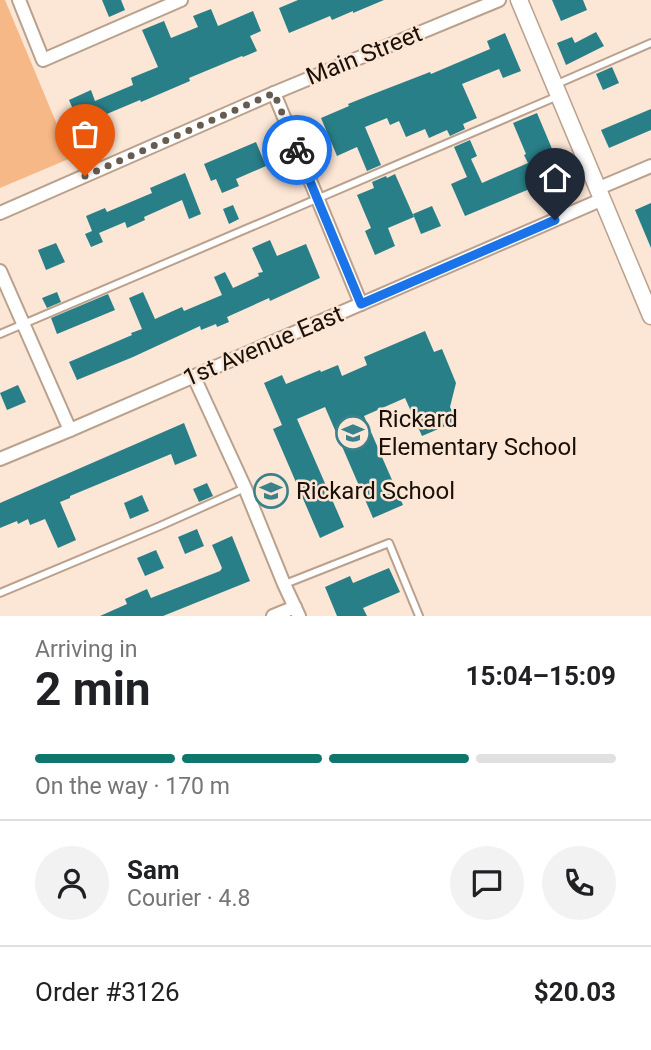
<!DOCTYPE html>
<meta charset="utf-8">
<style>
:root{--surface:#fff;--page:#f2f2f2;--text:#202124;--muted:#757577;--line:#e0e0e0;--accent:#0f766e}
body{margin:0;font-family:Roboto,sans-serif;background:var(--page);color:var(--text);height:100vh;display:flex;flex-direction:column;font-size:26px;white-space:nowrap}
*{box-sizing:border-box;margin:0}
p{font-size:23px;color:var(--muted)}
.icon{flex:none;width:38px;height:38px;fill:none;stroke:currentColor;stroke-width:2;stroke-linecap:round;stroke-linejoin:round}
.map{position:relative;height:616px;overflow:hidden}
.side{display:flex;flex-direction:column;background:var(--surface);flex:1}
.side>*{flex:none}
.pin{position:absolute;display:grid;place-items:center;width:60px;height:60px;color:#fff;margin:-72px -30px;border-radius:50% 50% 50% 0;rotate:-45deg;box-shadow:0 0 7px #0007}
.pin .icon{rotate:45deg}
.courier{position:absolute;display:grid;place-items:center;width:70px;height:70px;margin:-35px;border:5px solid #1a73e8;border-radius:50%;background:#fff;color:#222;box-shadow:0 2px 9px #0007}
.summary em{font-style:normal;font-weight:700}
.summary div{display:flex;flex-direction:column-reverse}
.summary{display:flex;align-items:center;justify-content:space-between;height:119px;padding:0 35px}
h1{font-size:46px;font-weight:700;line-height:52px}
.bar{display:grid;grid-template-columns:repeat(4,1fr);gap:10px 7px;align-content:center;height:84px;padding:0 35px}
.bar i{height:9px;border-radius:5px;background:var(--line)}
.bar .selected{background:var(--accent)}
.bar p{grid-column:span 4}
.line{display:flex;align-items:center;gap:18px;padding:0 35px;border-top:2px solid var(--line)}
.line div{flex:1}
.round{display:grid;place-items:center;flex:none;width:74px;height:74px;border-radius:37px;background:var(--page)}
.map>svg:first-child{display:block}
.green{fill:#f7b887}
.building{fill:#297f88}
.lines{fill:none;stroke-linecap:round;stroke-linejoin:round}
.lane-casing{stroke:#baa18d;stroke-width:10}
.street-casing{stroke:#baa18d;stroke-width:16}
.secondary-casing{stroke:#baa18d;stroke-width:19}
.lane{stroke:#fff;stroke-width:6}
.street{stroke:#fff;stroke-width:12}
.secondary{stroke:#fff;stroke-width:16}
.done{stroke:#685b50;stroke-width:7;stroke-dasharray:0 12.6}
.route{stroke:#1a73e8;stroke-width:9}
.labels{text-anchor:middle;dominant-baseline:central;stroke-width:5;stroke-linejoin:round;paint-order:stroke}
.street-label{font-size:24px;fill:#191009;stroke:#fce6d5}
.poi-label{font-size:24px;fill:#191009;stroke:#fce6d5;text-anchor:start}
</style>
<div class="map">
<svg width="651" height="616" viewBox="0 0 651 616">
<rect width="100%" height="100%" fill="#fce6d5"/>
<polygon class="green" points="0,0 5,0 71,158 0,188"/>
<g class="building">
<polygon points="102,0 121,0 125,10 109,17"/>
<polygon points="298,0 384,0 353,13 353,11 332,20 330,16 289,33 279,8"/>
<polygon points="552,0 583,0 587,10 561,21"/>
<polygon points="211,9 218,26 253,11 261,31 250,36 257,51 243,57 242,56 189,78 190,81 141,102 140,100 102,116 103,119 81,128 69,100 91,90 95,101 133,85 131,78 158,67 142,30 164,21 171,38 198,27 193,16"/>
<polygon points="596,32 604,46 566,65 557,43 572,37 575,43"/>
<polygon points="505,33 521,71 503,78 499,69 462,84 477,118 463,124 465,129 450,136 447,130 429,138 425,129 406,137 399,121 390,125 387,118 365,127 381,165 367,171 357,147 337,156 321,118 349,106 348,104 368,96 430,72 431,74 490,49 487,41"/>
<polygon points="612,67 619,83 603,90 596,74"/>
<polygon points="651,109 651,130 609,148 601,130"/>
<polygon points="537,113 563,175 465,216 451,184 467,177 454,147 470,140 477,156 471,159 482,183 528,163 524,155 526,154 513,123"/>
<polygon points="256,142 266,166 236,179 239,186 222,193 216,179 211,181 204,164"/>
<polygon points="185,173 201,214 189,219 182,200 144,217 145,220 127,228 125,222 99,233 103,242 91,247 85,234 92,231 86,216 105,208 107,212 152,193 150,188"/>
<polygon points="395,174 414,217 388,228 395,246 375,255 365,231 371,228 357,195 374,188 372,182 386,176 387,178"/>
<polygon points="651,203 651,248 635,210"/>
<polygon points="233,205 239,219 229,224 223,209"/>
<polygon points="432,206 441,226 421,234 413,214"/>
<polygon points="270,240 277,256 306,244 320,278 270,301 269,298 227,317 229,322 217,327 216,324 201,330 200,326 133,357 77,380 69,362 132,335 131,333 142,329 129,298 143,292 155,319 182,307 184,311 222,295 214,277 225,272 233,288 259,276 258,273 263,272 252,248"/>
<polygon points="56,243 65,262 46,270 38,250"/>
<polygon points="57,292 61,302 47,308 42,298"/>
<polygon points="108,294 115,310 57,334 51,318"/>
<polygon points="425,331 434,352 442,349 456,383 450,407 457,421 422,436 405,398 364,416 403,505 373,518 325,407 297,419 344,527 320,538 273,429 282,425 264,383 282,375 286,384 320,370 321,372 338,365 342,376 367,365 364,357"/>
<polygon points="18,385 26,402 7,410 0,393"/>
<polygon points="184,423 197,456 175,465 171,454 70,496 70,498 60,502 76,540 58,548 45,519 30,525 28,519 18,524 17,521 0,528 0,503"/>
<polygon points="207,483 213,496 199,502 193,489"/>
<polygon points="142,495 149,511 130,519 124,503"/>
<polygon points="197,529 204,546 185,554 178,537"/>
<polygon points="232,536 250,581 163,616 100,616 127,604 125,599 147,589 151,598 220,571 222,568 212,545"/>
<polygon points="156,550 164,568 145,576 137,558"/>
<polygon points="389,568 400,592 363,608 367,616 337,616 325,587 350,576 353,583"/>
</g>
<g class="lines">
<g class="lane-casing">
<g id="lane">
<polyline points="557,84 651,43"/>
<polyline points="0,334 558,96"/>
<polyline points="285,584 389,543 419,616"/>
<polyline points="0,593 160,526 245,488"/>
</g>
</g>
<g class="street-casing">
<g id="street">
<polyline points="19,0 43,60 181,0"/>
<polyline points="274,93 361,304"/>
<polyline points="599,188 651,166"/>
<polyline points="0,213 274,93 499,0"/>
<polyline points="0,271 70,430"/>
<polyline points="194,377 245,488 284,584 299,616"/>
<polyline points="0,459 70,430 603,199"/>
<polyline points="273,616 295,607"/>
</g>
</g>
<g class="secondary-casing">
<polyline id="secondary" points="519,0 651,316"/>
</g>
<use href="#lane" class="lane"/>
<use href="#street" class="street"/>
<use href="#secondary" class="secondary"/>
</g>
<g class="lines">
<polyline class="done" points="85,176 274,93 297,150"/>
<polyline class="route" points="297,150 361,304 555,220"/>
</g>
<defs>
<g id="school-ring" transform="scale(1.75)"><circle r="9.5" fill="#fce6d5" stroke="#3a828a" stroke-width="1.5"/><path d="M0-5L7-2L0 1L-7-2ZM-4 1L0 2.5L4 1V4Q0 6-4 4Z" fill="#3a828a"/></g>
</defs>
<g fill-rule="evenodd">
<use href="#school-ring" x="353" y="433"/>
<use href="#school-ring" x="271" y="491"/>
</g>
<g class="labels">
<g class="street-label">
<text transform="translate(364 55) rotate(-22)">Main Street</text>
<text transform="translate(263 346) rotate(-23)">1st Avenue East</text>
</g>
<g class="poi-label">
<text x="378" y="419">Rickard<tspan x="378" dy="28">Elementary School</tspan></text>
<text x="296" y="491">Rickard School</text>
</g>
</g>
</svg>
<div class="pin" style="left:85px;top:176px;background:#ea580c"><svg class="icon" aria-label="bag" viewBox="0 0 24 24"><path d="M5 8h14l-1 12H6zM9 8a3 3 0 0 1 6 0"/></svg></div>
<div class="pin" style="left:555px;top:220px;background:#1f2937"><svg class="icon" aria-label="home" viewBox="0 0 24 24"><path d="M3 11l9-7 9 7M6 9v11h12V9"/></svg></div>
<div class="courier" style="left:297px;top:150px"><svg class="icon" aria-label="bike" viewBox="0 0 24 24"><circle cx="6" cy="16" r="4"/><circle cx="18" cy="16" r="4"/><path d="M6 16l4-8h5l3 8M10 8l3 8H6M13 5h3"/></svg></div>
</div>
<section class="side">
<div class="summary"><div><h1>2 min</h1><p>Arriving in</p></div><em>15:04–15:09</em></div>
<div class="bar"><i class="selected"></i><i class="selected"></i><i class="selected"></i><i></i><p>On the way · 170 m</p></div>
<div class="line" style="height:126px"><a class="round"><svg class="icon" aria-label="person" viewBox="0 0 24 24"><circle cx="12" cy="8" r="4"/><path d="M4 21q1-7 8-7t8 7"/></svg></a><div><b>Sam</b><p>Courier · 4.8</p></div><a class="round"><svg class="icon" aria-label="chat" viewBox="0 0 24 24"><path d="M4 5h16v11H9l-5 4z"/></svg></a><a class="round"><svg class="icon" aria-label="phone" viewBox="0 0 24 24"><path d="M5 4h4l2 5-3 2q2 4 5 5l2-3 5 2v4C11 20 4 13 5 4z"/></svg></a></div>
<div class="line" style="height:91px"><div>Order #3126</div><b>$20.03</b></div>
</section>
